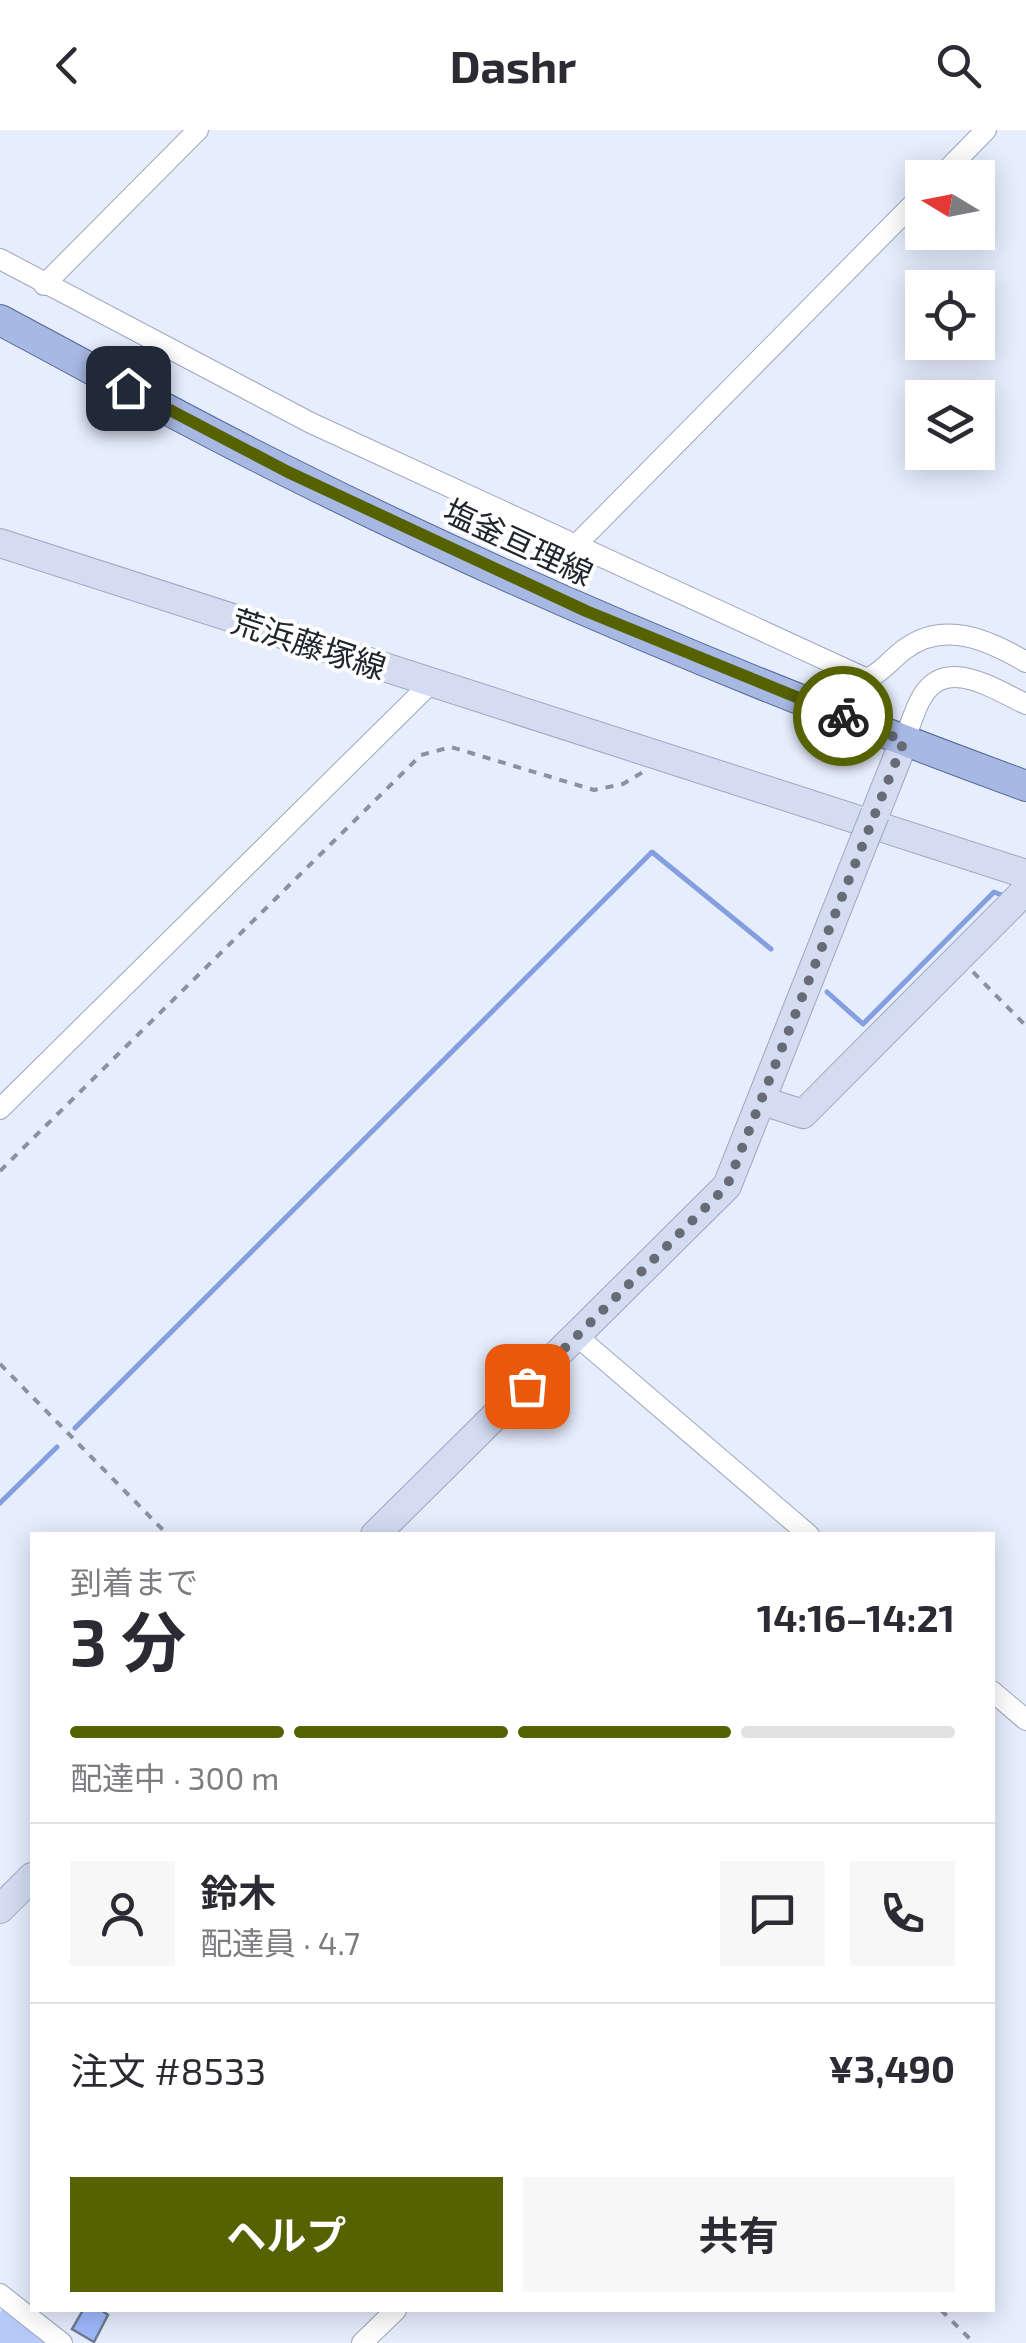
<!DOCTYPE html>
<html lang="ja">
<meta charset="utf-8">
<style>
:root{--surface:#fff;--page:#f7f7f7;--text:#2b2b33;--muted:#7c7c81;--line:#e1e1e2;--accent:#566100}
body{margin:0;font-family:"Exo 2","Noto Sans JP",sans-serif;background:var(--page);color:var(--text);height:100vh;display:flex;flex-direction:column;font-size:38px;white-space:nowrap}
*{box-sizing:border-box;margin:0}
p{font-size:32px;color:var(--muted)}
.icon{flex:none;width:55px;height:55px;fill:none;stroke:currentColor;stroke-width:2;stroke-linecap:round;stroke-linejoin:round}
.map{position:relative;flex:1;overflow:hidden}
.details{position:absolute;left:30px;top:1402px;width:965px;height:780px;display:flex;flex-direction:column;background:var(--surface);border-radius:0px;box-shadow:0 5px 25px #0003}
.details>*{flex:none}
.needle{width:65px;rotate:280deg}
.buttons{position:absolute;left:905px;top:30px;display:grid;gap:20px}
.buttons a{display:grid;place-items:center;width:90px;height:90px;border-radius:0px;background:var(--surface);box-shadow:0 5px 25px #0003;font-size:50px}
.pin{position:absolute;display:grid;place-items:center;width:85px;height:85px;color:#fff;margin:-42px;border-radius:20px;box-shadow:0 5px 15px #0006}
.courier{position:absolute;display:grid;place-items:center;width:100px;height:100px;margin:-50px;border:8px solid #566100;border-radius:50%;background:#fff;color:#222;box-shadow:0 2px 12px #0007}
.headline em{font-style:normal;font-weight:700}
.headline div{display:flex;flex-direction:column-reverse}
.headline{display:flex;align-items:center;justify-content:space-between;height:170px;padding:0 40px}
h1{font-size:65px;font-weight:700;line-height:75px}
.bar{display:grid;grid-template-columns:repeat(4,1fr);gap:15px 10px;align-content:center;height:120px;padding:0 40px}
.bar i{height:12px;border-radius:8px;background:var(--line)}
.bar .current{background:var(--accent)}
.bar p{grid-column:span 4}
.line{display:flex;align-items:center;gap:25px;padding:0 40px;border-top:2px solid var(--line)}
.line div{flex:1}
.round{display:grid;place-items:center;flex:none;width:105px;height:105px;border-radius:0px;background:var(--page)}
.cta{display:flex;gap:20px;margin-top:auto;padding:20px 40px}
.cta a{flex:1;height:115px;border-radius:0px;background:var(--accent);color:#fff;font-size:40px;font-weight:700;line-height:115px;text-align:center}
.cta a+a{background:var(--page);color:var(--text)}
header{display:flex;justify-content:space-between;align-items:center;height:130px;padding:0 40px;background:var(--surface);font-size:45px;font-weight:700}
.map>svg:first-child{display:block}
.green{fill:#b6caf9}
.lines{fill:none;stroke-linecap:round;stroke-linejoin:round}
.stream{stroke:#849edf;stroke-width:5}
.building{fill:#9eb9fc;stroke:#707a91;stroke-width:2.5}
.street-casing{stroke:#9da7c0;stroke-width:22}
.secondary-casing{stroke:#9da7c0;stroke-width:30}
.primary-casing{stroke:#526697;stroke-width:32}
.path{stroke:#8b919e;stroke-width:4;stroke-dasharray:8 8;stroke-linecap:butt}
.street{stroke:#fff;stroke-width:20}
.secondary{stroke:#d3dcf1;stroke-width:28}
.primary{stroke:#a7b8e3;stroke-width:30}
.secondary-bridge-casing{stroke:#9da7c0;stroke-width:30;stroke-linecap:butt}
.secondary-bridge{stroke:#d3dcf1;stroke-width:28}
.done{stroke:#666b76;stroke-width:10;stroke-dasharray:0 18}
.route{stroke:#566100;stroke-width:12}
.labels{text-anchor:middle;dominant-baseline:central;stroke-width:8;stroke-linejoin:round;paint-order:stroke}
.street-label{font-size:32px;fill:#21252e;stroke:#fff}
</style>
<header><svg class="icon" aria-label="back" viewBox="0 0 24 24"><path d="M15 5l-7 7 7 7"/></svg>Dashr<svg class="icon" aria-label="search" viewBox="0 0 24 24"><circle cx="10" cy="10" r="6"/><path d="M15 15l6 6"/></svg></header>
<div class="map">
<svg width="1026" height="2213" viewBox="0 0 1026 2213">
<rect width="100%" height="100%" fill="#e6edfd"/>
<polygon class="green" points="11,2171 64,2213 0,2213 0,2182"/>
<g class="lines">
<g class="stream">
<polyline points="827,862 863,894 994,762 1004,766"/>
<polyline points="75,1298 652,722 771,819"/>
<polyline points="0,1373 57,1317"/>
</g>
</g>
<polygon class="building" points="83,2180 101,2180 108,2185 94,2212 72,2199"/>
<g class="lines">
<g class="street-casing">
<g id="street">
<polyline points="939,48 986,0"/>
<path d="M 0,129 L 311,293 L 867,549 C 883,542 891,529 905,519 C 945,490 989,510 1026,532"/>
<polyline points="44,155 198,0"/>
<polyline points="574,417 922,65"/>
<path d="M 904,611 C 910,597 914,580 922,567 C 946,525 995,560 1026,574"/>
<polyline points="0,979 432,552"/>
<polyline points="578,1207 809,1405"/>
<polyline points="992,1561 1026,1590"/>
<polyline points="0,2164 62,2213"/>
<polyline points="362,2213 396,2180"/>
</g>
</g>
<g class="secondary-casing">
<g id="secondary">
<polyline points="0,413 1026,744"/>
<polyline points="875,684 904,611"/>
<polyline points="763,971 803,984 1026,760"/>
<polyline points="375,1405 727,1056 864,711"/>
<polyline points="0,1779 32,1747"/>
</g>
</g>
<g class="primary-casing">
<path id="primary" d="M 0,190 C 96,241 191,294 288,342 C 527,462 776,564 1026,656"/>
</g>
<g class="path">
<polyline points="973,842 1026,896"/>
<polyline points="0,1041 421,625 451,617 594,660 623,654 643,642"/>
<polyline points="0,1234 168,1405"/>
<polyline points="941,2180 974,2213"/>
</g>
<use href="#street" class="street"/>
<use href="#secondary" class="secondary"/>
<use href="#primary" class="primary"/>
<g class="secondary-bridge-casing">
<polyline id="secondary-bridge" points="864,711 875,684"/>
</g>
<use href="#secondary-bridge" class="secondary-bridge"/>
</g>
<g class="lines">
<polyline class="done" points="527,1256 727,1056 904,611 843,586"/>
<polyline class="route" points="128,258 288,342 586,481 843,586"/>
</g>
<g class="labels">
<g class="street-label">
<text transform="translate(519 411) rotate(25)">塩釜亘理線</text>
<text transform="translate(309 513) rotate(18)">荒浜藤塚線</text>
</g>
</g>
</svg>
<div class="buttons">
<a><svg class="needle" viewBox="-14 -14 28 28"><path d="M0-13l5 13h-10z" fill="#e53935"/><path d="M0 13l5-13h-10z" fill="#7c7c81"/></svg></a>
<a><svg class="icon" aria-label="locate" viewBox="0 0 24 24"><circle cx="12" cy="12" r="6"/><path d="M12 2v4M12 18v4M2 12h4M18 12h4"/></svg></a>
<a><svg class="icon" aria-label="layers" viewBox="0 0 24 24"><path d="M12 4l9 5-9 5-9-5zM3 14l9 5 9-5"/></svg></a>
</div>
<div class="pin" style="left:527px;top:1256px;background:#ea580c"><svg class="icon" aria-label="bag" viewBox="0 0 24 24"><path d="M5 8h14l-1 12H6zM9 8a3 3 0 0 1 6 0"/></svg></div>
<div class="pin" style="left:128px;top:258px;background:#1f2937"><svg class="icon" aria-label="home" viewBox="0 0 24 24"><path d="M3 11l9-7 9 7M6 9v11h12V9"/></svg></div>
<div class="courier" style="left:843px;top:586px"><svg class="icon" aria-label="bike" viewBox="0 0 24 24"><circle cx="6" cy="16" r="4"/><circle cx="18" cy="16" r="4"/><path d="M6 16l4-8h5l3 8M10 8l3 8H6M13 5h3"/></svg></div>
<section class="details">
<div class="headline"><div><h1>3 分</h1><p>到着まで</p></div><em>14:16–14:21</em></div>
<div class="bar"><i class="current"></i><i class="current"></i><i class="current"></i><i></i><p>配達中 · 300 m</p></div>
<div class="line" style="height:180px"><a class="round"><svg class="icon" aria-label="person" viewBox="0 0 24 24"><circle cx="12" cy="8" r="4"/><path d="M4 21q1-7 8-7t8 7"/></svg></a><div><b>鈴木</b><p>配達員 · 4.7</p></div><a class="round"><svg class="icon" aria-label="chat" viewBox="0 0 24 24"><path d="M4 5h16v11H9l-5 4z"/></svg></a><a class="round"><svg class="icon" aria-label="phone" viewBox="0 0 24 24"><path d="M5 4h4l2 5-3 2q2 4 5 5l2-3 5 2v4C11 20 4 13 5 4z"/></svg></a></div>
<div class="line" style="height:130px"><div>注文 #8533</div><b>¥3,490</b></div>
<div class="cta"><a>ヘルプ</a><a>共有</a></div>
</section>
</div>
